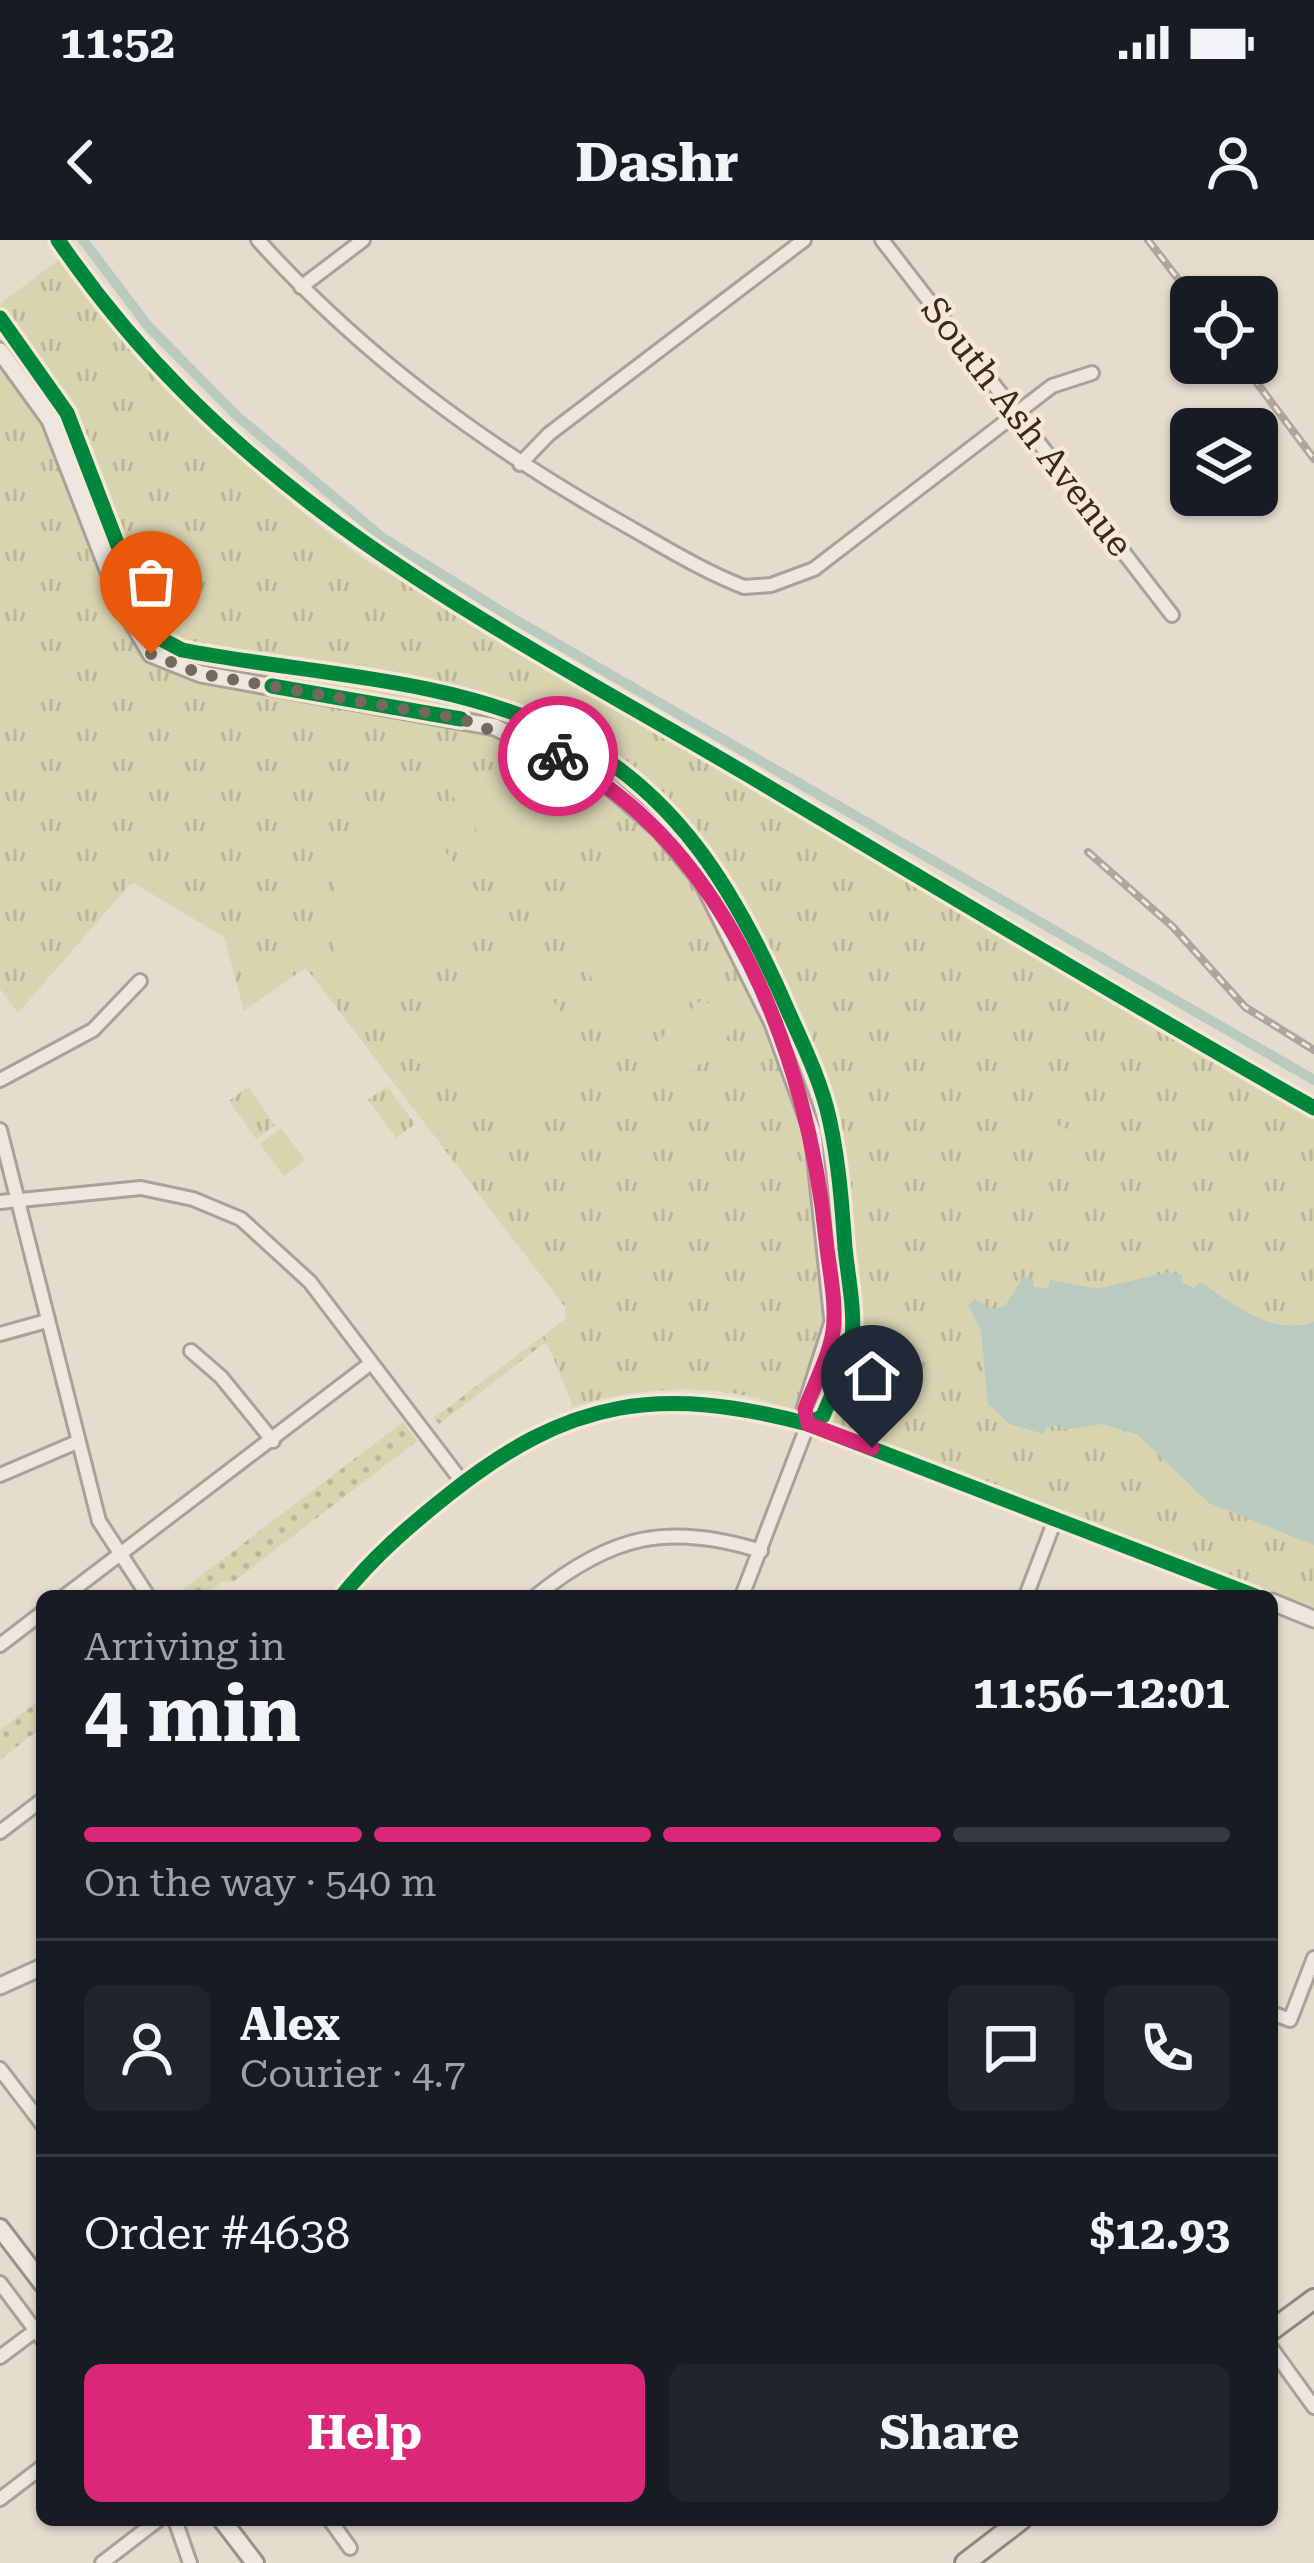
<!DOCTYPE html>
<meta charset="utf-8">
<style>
:root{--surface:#171b24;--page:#20242c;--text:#f1f3f6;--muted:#9ea1a6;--line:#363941;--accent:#db2777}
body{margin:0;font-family:"Roboto Serif",serif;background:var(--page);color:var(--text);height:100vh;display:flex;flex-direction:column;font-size:45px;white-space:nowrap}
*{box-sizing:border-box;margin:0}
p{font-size:39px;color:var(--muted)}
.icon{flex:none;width:66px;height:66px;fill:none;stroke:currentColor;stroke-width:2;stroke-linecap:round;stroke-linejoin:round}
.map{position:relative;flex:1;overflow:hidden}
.sheet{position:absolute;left:36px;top:1350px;width:1242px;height:936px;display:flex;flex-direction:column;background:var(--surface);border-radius:18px;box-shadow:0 3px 9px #0004}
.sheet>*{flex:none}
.tools{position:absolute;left:1170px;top:36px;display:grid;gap:24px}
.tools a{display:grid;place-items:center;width:108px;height:108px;border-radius:18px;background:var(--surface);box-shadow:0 3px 9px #0004;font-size:60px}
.pin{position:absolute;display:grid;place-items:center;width:102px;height:102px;color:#fff;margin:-123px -51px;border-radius:50% 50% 50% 0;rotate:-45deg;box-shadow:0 0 12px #0007}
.pin .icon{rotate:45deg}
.courier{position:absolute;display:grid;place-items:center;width:120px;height:120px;margin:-60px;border:9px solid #db2777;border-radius:50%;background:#fff;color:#222;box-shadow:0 3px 15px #0007}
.headline em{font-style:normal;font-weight:700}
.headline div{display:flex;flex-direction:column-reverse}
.headline{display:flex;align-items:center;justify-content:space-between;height:204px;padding:0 48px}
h1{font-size:78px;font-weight:700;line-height:90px}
.bar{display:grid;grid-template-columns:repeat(4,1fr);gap:18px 12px;align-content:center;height:144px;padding:0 48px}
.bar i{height:15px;border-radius:9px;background:var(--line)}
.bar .selected{background:var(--accent)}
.bar p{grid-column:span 4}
.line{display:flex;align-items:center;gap:30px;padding:0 48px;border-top:3px solid var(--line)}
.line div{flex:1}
.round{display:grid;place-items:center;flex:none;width:126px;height:126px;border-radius:18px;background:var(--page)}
.button{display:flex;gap:24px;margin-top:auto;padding:24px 48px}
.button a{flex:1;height:138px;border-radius:18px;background:var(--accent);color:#fff;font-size:48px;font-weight:700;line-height:138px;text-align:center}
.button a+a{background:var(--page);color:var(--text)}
.status{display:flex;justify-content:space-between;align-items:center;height:84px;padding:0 60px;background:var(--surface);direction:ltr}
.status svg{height:33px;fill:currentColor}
header{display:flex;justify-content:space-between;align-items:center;height:156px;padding:0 48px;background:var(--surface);font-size:54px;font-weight:700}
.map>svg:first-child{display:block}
.grass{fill:url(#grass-dots)}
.park{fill:url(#park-tufts)}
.pitch{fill:#d8d4b0}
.water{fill:#b9cabe}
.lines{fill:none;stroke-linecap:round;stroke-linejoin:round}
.canal{stroke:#b9cabe;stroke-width:10}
.minor-casing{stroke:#aaa197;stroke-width:18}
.tertiary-casing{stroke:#aaa197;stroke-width:21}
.secondary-casing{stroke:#9a9187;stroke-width:22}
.primary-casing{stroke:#90877e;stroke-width:24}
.minor{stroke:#ede7e0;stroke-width:12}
.tertiary{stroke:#ede7e0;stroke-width:15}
.secondary{stroke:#ede7e0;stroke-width:16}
.primary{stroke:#e4dcd1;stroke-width:18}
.rail-casing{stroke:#aca6a0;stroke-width:8}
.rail{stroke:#f6e8d4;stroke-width:3;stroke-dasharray:9;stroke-linecap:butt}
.cycleway-casing{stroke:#f6e8d4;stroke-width:22}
.cycleway{stroke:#00873e;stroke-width:15}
.done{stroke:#75685c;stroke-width:12;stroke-dasharray:0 21.6}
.route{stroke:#db2777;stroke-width:15}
.labels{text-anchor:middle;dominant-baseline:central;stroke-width:9;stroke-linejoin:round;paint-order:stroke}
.street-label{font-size:36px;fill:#39291f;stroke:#f6e8d4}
</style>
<div class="status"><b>11:52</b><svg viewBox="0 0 49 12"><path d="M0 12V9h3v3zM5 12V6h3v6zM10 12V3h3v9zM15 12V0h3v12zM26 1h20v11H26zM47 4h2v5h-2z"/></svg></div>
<header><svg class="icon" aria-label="back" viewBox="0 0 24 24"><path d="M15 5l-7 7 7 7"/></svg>Dashr<svg class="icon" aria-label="person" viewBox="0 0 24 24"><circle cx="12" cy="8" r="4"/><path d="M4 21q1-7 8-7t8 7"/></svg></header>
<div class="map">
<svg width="1314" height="2323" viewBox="0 0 1314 2323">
<defs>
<pattern id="grass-dots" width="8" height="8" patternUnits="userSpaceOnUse" patternTransform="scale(3)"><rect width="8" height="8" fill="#d8d4b0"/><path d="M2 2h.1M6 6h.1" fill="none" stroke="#bab697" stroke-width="1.8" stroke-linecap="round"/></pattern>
<pattern id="park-tufts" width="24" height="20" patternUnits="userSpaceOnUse" patternTransform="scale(3)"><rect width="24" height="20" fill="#d8d4b0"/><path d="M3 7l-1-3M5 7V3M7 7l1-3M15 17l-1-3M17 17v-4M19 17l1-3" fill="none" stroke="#bab697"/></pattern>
</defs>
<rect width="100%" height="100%" fill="#e5dcce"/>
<g class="grass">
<polygon points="544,1095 552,1106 543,1104 439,1184 434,1178"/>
<polygon points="403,1182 417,1201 233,1342 223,1341 204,1356 174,1356"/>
<polygon points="42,1458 42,1487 0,1520 0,1490"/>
</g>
<g class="park">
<path d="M 61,18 C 152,130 248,238 367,321 L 1314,872 L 1314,1367 L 761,1159 C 698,1144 635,1147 573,1167 L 544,1095 L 566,1078 L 565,1067 L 309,732 L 305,728 L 244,771 L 224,697 L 132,642 L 18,773 L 0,749 L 0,64 Z"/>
<polygon points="387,846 415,884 396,898 368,860"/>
<polygon points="248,847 275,885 256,899 229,861"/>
</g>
<g class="pitch">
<polygon points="15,406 46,447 0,481 0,417"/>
<path d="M 526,526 C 565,531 588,558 615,584 L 531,649 L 514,643 L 444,544 L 470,532 Z"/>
<path d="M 399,555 L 485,661 L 487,683 L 368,777 C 305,704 325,610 399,555 Z"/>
<path d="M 647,620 C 696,690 700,734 632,792 L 555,689 L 563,675 Z"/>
<path d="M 512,719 L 529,727 L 598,824 C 584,835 568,853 552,860 C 493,885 435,848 402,803 Z"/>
<polygon points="703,758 734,790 685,838 654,805"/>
<polygon points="1034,849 1044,856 1053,883 1081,895 1087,905 1073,909 1047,892 1030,867"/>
<polygon points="281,888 305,920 284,936 260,904"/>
</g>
<path class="water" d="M 1168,1032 L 1182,1035 L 1181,1042 L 1194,1048 L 1200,1042 C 1235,1065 1270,1096 1314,1082 L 1314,1305 L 1209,1263 L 1137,1194 L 1101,1184 L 1063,1190 L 1059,1185 L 1045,1188 L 1044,1194 L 1010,1184 L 988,1164 L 981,1090 L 968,1065 L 975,1059 L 992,1069 L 1005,1066 L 1023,1037 L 1033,1039 L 1034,1047 L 1048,1048 L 1050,1040 L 1097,1049 Z"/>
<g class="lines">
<polyline class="canal" points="83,0 148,86 238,177 383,298 514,379 1314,840"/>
<g class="minor-casing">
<g id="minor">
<path d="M 258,0 C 361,114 480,202 613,278 C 656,302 698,329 744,347 L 771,345 L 814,329 L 1052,146 L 1092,133"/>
<polyline points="882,0 1172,375"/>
<polyline points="301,47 363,0"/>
<polyline points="520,224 549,194 804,0"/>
<polyline points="0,840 93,790 140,741"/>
<polyline points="0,890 99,1281 148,1356"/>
<polyline points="0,962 141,948 193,959 241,979 310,1042 463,1243"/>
<polyline points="0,1094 47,1081"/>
<polyline points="191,1111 221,1137 273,1201"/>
<polyline points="0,1235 77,1202"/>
<polyline points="65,1356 371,1123"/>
<path d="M 536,1356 C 611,1295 669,1282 761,1311"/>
<polyline points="742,1356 808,1184"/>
<polyline points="1026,1356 1055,1280"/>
<polyline points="0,1405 42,1373"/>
<polyline points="0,1592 42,1560"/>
<polyline points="1272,1773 1290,1780 1314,1718"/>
<polyline points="0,1829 42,1884"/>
<polyline points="0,2043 42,2099"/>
<polyline points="1272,2109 1314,2167"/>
<polyline points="0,2117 36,2090"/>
<polyline points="0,2259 42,2227"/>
<polyline points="175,2280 190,2323"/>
<polyline points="330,2280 350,2308"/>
<polyline points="102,2323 158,2280"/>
</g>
</g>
<g class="tertiary-casing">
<g id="tertiary">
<path d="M 0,78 L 67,173 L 147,381 L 161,399 L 182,410 C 304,434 441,436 555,490 C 676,548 737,653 788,771 C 804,807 822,843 830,882 C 839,924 842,966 845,1008 C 848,1037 855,1070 852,1099 C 849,1124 832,1152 823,1176 L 808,1184"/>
<polyline points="0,111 50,180 121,363 151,414 201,434 495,487 607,544 660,590 702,641 772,781 813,893 833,1082 805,1169 808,1184"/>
<path d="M 342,1356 C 373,1317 409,1286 448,1255 C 569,1158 660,1145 808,1184 L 1255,1356"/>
<polyline points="1272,1362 1314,1379"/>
<polyline points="0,1746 42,1727"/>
</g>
</g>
<g class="secondary-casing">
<g id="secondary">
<polyline points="0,1988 42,2043"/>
<polyline points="222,2280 255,2323"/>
</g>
</g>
<g class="primary-casing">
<g id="primary">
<polyline points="1272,2090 1314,2059"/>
<polyline points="965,2323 1021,2280"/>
</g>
</g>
<use href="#minor" class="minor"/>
<use href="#tertiary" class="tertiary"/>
<use href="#secondary" class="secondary"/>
<use href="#primary" class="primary"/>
<g class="rail-casing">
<g id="rail">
<polyline points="1148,0 1192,57"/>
<polyline points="1242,123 1314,219"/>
<polyline points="1088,612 1173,687 1245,767 1314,810"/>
</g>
</g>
<use href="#rail" class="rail"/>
<g class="cycleway-casing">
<g id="cycleway">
<path d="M 58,0 C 241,267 492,383 760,542 C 944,652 1128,762 1314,868"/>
<path d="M 0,78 L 67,173 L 147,381 L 161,399 L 182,410 C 304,434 441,436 555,490 C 676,548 737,653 788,771 C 804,807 822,843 830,882 C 839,924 842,966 845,1008 C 848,1037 855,1070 852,1099 C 849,1124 832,1152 823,1176 L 808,1184"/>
<polyline points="272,446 461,479"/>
<path d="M 342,1356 C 373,1317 409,1286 448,1255 C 569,1158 660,1145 808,1184 L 1255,1356"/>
</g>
</g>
<use href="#cycleway" class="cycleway"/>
</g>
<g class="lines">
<polyline class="done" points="151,414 201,434 462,479 558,516"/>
<path class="route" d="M 558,516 C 729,606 808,818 826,1000 C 829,1029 837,1063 833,1091 C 829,1118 814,1144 805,1169 L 808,1184 L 872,1208"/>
</g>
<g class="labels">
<g class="street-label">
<text transform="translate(1027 187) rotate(52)">South Ash Avenue</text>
</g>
</g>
</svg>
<div class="tools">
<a><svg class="icon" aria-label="locate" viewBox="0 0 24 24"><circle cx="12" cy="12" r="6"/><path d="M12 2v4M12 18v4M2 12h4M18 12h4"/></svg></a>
<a><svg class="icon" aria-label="layers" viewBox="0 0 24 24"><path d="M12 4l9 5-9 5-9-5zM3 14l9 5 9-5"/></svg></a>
</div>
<div class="pin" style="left:151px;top:414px;background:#ea580c"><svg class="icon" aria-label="bag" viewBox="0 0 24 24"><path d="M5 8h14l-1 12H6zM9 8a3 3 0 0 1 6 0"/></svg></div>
<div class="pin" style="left:872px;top:1208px;background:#1f2937"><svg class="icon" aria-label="home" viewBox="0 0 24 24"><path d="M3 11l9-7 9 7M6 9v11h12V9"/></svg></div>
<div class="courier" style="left:558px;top:516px"><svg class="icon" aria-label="bike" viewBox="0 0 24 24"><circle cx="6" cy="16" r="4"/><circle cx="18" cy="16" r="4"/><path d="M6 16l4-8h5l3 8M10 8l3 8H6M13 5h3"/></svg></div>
<section class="sheet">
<div class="headline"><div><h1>4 min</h1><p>Arriving in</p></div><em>11:56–12:01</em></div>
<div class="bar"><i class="selected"></i><i class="selected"></i><i class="selected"></i><i></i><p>On the way · 540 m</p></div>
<div class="line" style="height:216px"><a class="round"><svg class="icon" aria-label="person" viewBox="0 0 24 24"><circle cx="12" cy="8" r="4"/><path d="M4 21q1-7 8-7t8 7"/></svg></a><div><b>Alex</b><p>Courier · 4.7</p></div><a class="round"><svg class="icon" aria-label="chat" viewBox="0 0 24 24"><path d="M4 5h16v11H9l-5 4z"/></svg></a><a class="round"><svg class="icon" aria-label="phone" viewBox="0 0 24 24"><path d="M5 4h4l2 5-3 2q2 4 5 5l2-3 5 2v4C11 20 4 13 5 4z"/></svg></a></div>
<div class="line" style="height:156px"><div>Order #4638</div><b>$12.93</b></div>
<div class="button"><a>Help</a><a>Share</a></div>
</section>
</div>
